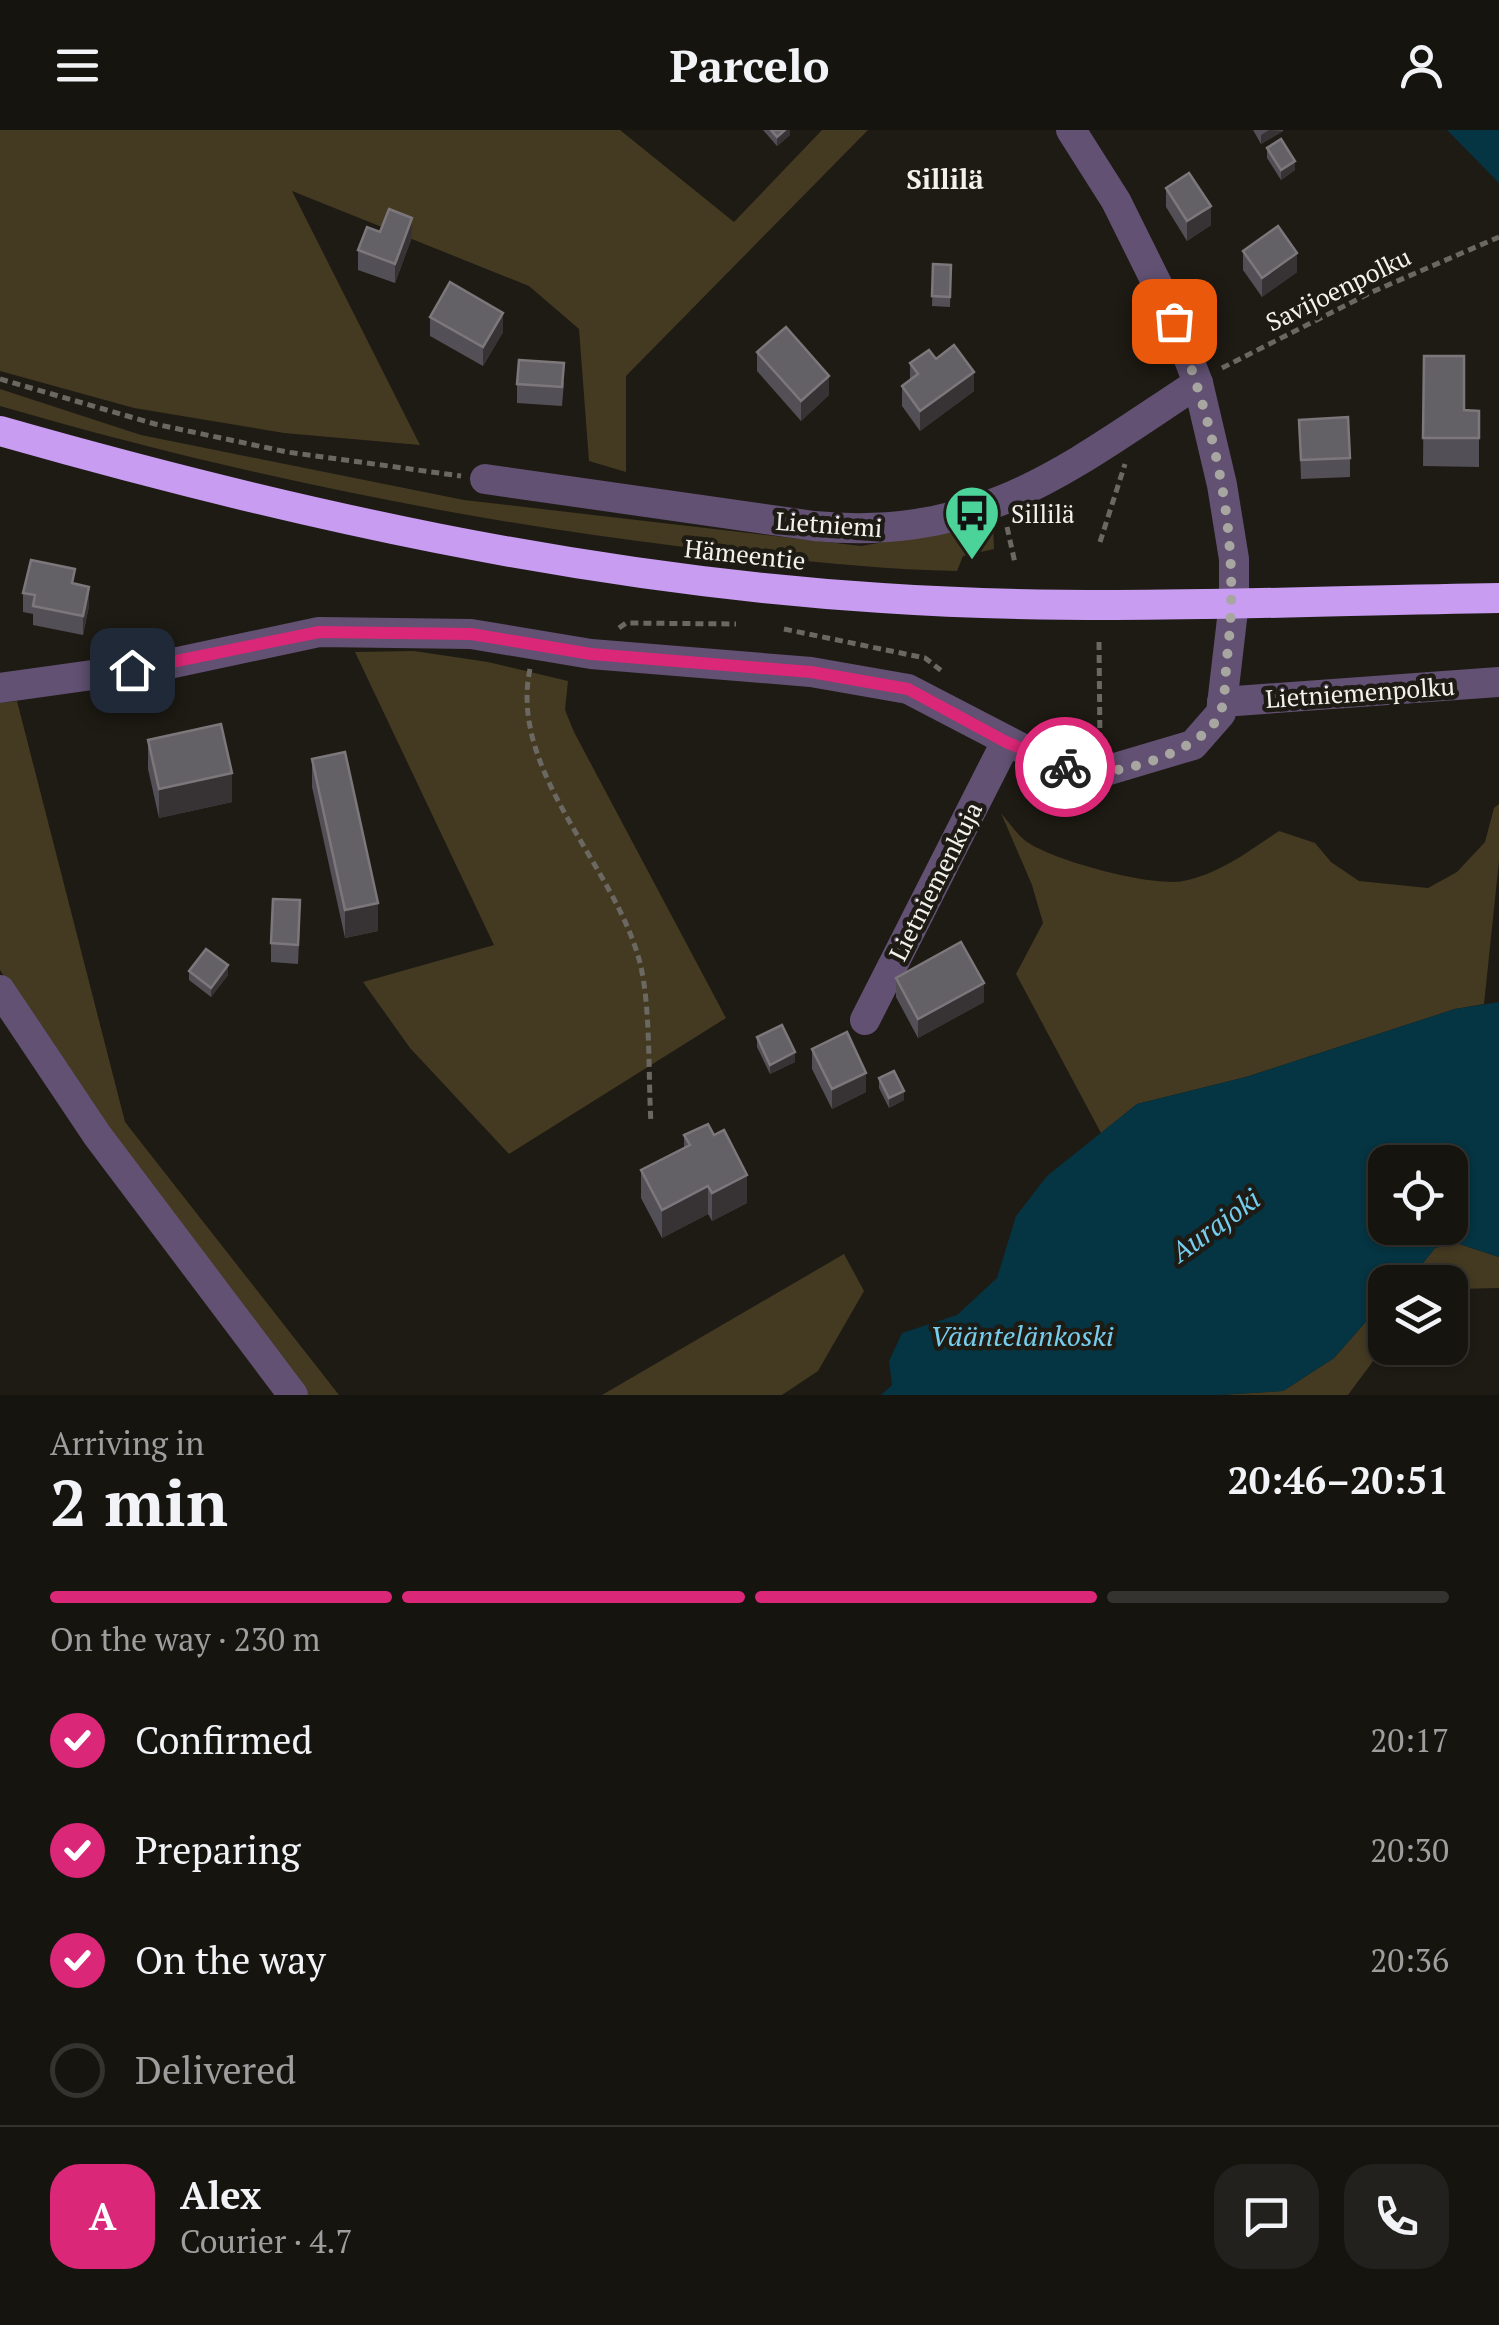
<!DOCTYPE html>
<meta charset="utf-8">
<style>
:root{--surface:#16140f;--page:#23211d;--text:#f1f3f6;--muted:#9e9e9e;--line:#35332f;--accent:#db2777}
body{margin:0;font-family:"PT Serif",serif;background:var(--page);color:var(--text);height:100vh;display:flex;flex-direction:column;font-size:38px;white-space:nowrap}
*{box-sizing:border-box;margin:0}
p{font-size:32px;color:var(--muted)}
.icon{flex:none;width:55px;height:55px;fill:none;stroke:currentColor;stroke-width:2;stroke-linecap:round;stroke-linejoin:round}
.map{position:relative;height:1265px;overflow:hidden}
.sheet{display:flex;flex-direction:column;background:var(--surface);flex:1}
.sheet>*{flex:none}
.controls{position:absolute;left:1368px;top:1015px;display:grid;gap:20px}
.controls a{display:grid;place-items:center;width:100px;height:100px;border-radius:20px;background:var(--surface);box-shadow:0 2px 8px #0004,0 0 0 2px var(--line);font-size:50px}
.pin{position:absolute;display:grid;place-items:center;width:85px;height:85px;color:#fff;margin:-42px;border-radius:20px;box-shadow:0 5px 15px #0006}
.courier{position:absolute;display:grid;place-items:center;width:100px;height:100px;margin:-50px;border:8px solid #db2777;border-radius:50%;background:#fff;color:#222;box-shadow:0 2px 12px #0007}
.headline em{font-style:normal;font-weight:700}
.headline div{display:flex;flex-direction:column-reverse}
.headline{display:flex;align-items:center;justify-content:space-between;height:170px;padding:0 50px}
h1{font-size:65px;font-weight:700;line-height:75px}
.bar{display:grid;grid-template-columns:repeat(4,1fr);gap:15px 10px;align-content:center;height:120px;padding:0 50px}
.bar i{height:12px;border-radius:8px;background:var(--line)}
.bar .selected{background:var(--accent)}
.bar p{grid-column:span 4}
.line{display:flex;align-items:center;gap:25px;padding:0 50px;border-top:2px solid var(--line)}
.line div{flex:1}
.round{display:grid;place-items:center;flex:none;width:105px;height:105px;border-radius:30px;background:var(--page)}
ol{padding:0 50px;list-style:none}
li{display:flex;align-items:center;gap:30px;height:110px}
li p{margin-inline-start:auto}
li .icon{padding:10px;border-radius:50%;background:var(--accent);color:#fff;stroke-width:4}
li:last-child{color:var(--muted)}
li i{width:55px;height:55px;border:5px solid var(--line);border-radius:50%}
header{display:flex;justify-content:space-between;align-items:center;height:130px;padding:0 50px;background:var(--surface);font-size:45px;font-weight:700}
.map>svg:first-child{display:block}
.green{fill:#443921}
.water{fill:#053442;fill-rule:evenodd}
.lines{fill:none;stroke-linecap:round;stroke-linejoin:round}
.path{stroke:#6a6861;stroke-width:5;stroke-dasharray:8 5;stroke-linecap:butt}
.minor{stroke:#625173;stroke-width:30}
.highway{stroke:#c79cf1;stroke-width:30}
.wall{fill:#534f56}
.shaded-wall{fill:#373335}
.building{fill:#646166;stroke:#7b777b;stroke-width:2.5}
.done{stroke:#a8a6a0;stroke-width:10;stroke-dasharray:0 18}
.route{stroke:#db2777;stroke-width:12}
.labels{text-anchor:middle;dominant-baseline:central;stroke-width:9;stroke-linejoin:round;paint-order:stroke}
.street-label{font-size:25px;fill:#f3f1ec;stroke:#1e1b14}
.poi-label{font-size:25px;fill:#f3f1ec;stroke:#1e1b14;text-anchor:start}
.neighbourhood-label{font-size:28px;font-weight:bold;fill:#f3f1ec;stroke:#1e1b14}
.water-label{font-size:28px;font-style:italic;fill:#75ceee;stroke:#1e1b14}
</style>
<header><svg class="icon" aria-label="menu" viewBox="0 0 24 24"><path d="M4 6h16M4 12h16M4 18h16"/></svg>Parcelo<svg class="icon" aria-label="person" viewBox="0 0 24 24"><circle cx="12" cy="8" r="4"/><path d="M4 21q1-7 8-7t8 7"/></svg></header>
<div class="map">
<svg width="1499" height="1265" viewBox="0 0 1499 1265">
<rect width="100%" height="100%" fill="#1e1b14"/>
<g class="green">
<polygon points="0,0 620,0 734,92 822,0 868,0 626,246 626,342 589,331 579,199 529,156 292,61 420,315 284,303 134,278 0,241"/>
<path d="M 0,259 L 141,305 L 464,370 L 861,416 L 993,393 L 994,419 L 963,426 L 957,441 C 865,439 775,428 684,417 C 452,389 224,341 0,276 Z"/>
<polygon points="414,521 488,532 568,551 565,580 574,602 726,888 509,1024 410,918 363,852 494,815 355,522"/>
<polygon points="17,571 125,992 339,1265 275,1265 0,840 0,573"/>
<path d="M 1499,674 L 1499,731 L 1484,874 L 1455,879 L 1246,947 L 1137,974 L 1101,1003 L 1016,844 L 1043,793 L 1032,755 L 1001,683 C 1009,692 1017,705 1027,712 C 1055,731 1151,757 1183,751 C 1219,744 1249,721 1279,701 L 1315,713 L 1331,732 L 1359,751 L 1428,758 L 1457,742 L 1485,712 L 1494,678 Z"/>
<polygon points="1456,1113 1499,1127 1499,1158 1457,1159 1450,1164 1450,1152 1408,1152 1435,1118"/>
<polygon points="844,1124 864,1161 818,1241 782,1265 602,1265"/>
<polygon points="1385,1170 1385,1215 1348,1265 1219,1265 1283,1261 1334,1228"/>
</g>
<g class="water">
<polygon points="1447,0 1499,0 1499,53"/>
<path d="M 1499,872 L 1499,1127 L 1456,1113 L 1435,1118 L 1408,1152 L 1385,1152 L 1385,1170 L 1334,1228 L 1283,1261 L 1219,1265 L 881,1265 L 892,1255 L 889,1231 L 902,1203 L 957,1185 L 997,1148 L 1016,1086 L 1047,1046 L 1137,974 L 1246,947 L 1455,879 ZM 1450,1032 L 1450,1098 L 1385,1098 L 1385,1032 Z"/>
</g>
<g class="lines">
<g class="path">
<polyline points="1222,238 1372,162 1499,107"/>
<polyline points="0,249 155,294 287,322 461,346"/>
<polyline points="1007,397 1015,433"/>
<polyline points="1100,412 1125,334"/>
<polyline points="619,498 626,493 736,494"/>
<polyline points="784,499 925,528 943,542"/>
<polyline points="1099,512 1100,614"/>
<path d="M 530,539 C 508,642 615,735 640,833 C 651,877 648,947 651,993"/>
</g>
<g class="minor">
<path d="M 485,349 L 814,396 C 980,412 1067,339 1198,253"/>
<polyline points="0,558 164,535 319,502 471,504 591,524 811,542 908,559 1054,635 1102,642 1193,615 1221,583 1234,472 1234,429 1222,355 1198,253 1170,180 1116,71 1071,0"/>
<polyline points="1222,572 1499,552"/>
<polyline points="0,860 97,1005 293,1265"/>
<polyline points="865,890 1006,612"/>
</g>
<path class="highway" d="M 0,301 C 288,383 583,449 882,468 C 1087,482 1294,471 1499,468"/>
</g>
<g class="wall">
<polygon points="763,0 790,0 790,5 777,16"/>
<polygon points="1253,0 1283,0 1283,1 1261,14"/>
<polygon points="1267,18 1295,40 1281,50 1267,28"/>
<polygon points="1166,58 1211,95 1187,111 1166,77"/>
<polygon points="380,102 412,107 395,153 358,140 358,120"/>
<polygon points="1243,121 1297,142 1262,167 1243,140"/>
<polygon points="933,134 951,135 950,177 932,176"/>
<polygon points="430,187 503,202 483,236 430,206"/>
<polygon points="757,222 829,265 801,291 757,241"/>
<polygon points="1424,226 1464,280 1479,281 1479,337 1423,336"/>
<polygon points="936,229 974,261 920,301 902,276 902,256 910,251 910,233"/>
<polygon points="564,252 562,276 517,273 517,254"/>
<polygon points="1299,290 1350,328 1350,347 1301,349"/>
<polygon points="75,454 89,476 83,505 33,495 33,484 23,482 23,463"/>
<polygon points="148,610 232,672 159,688 148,639"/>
<polygon points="312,629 378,801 345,808 312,657"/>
<polygon points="300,790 298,834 271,832 271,813"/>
<polygon points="189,841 228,845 211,867 189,850"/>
<polygon points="896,848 984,872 918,908 896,867"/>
<polygon points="757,907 795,932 770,944 757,917"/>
<polygon points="812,919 866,962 832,979 812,939"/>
<polygon points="879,948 904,970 889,978 879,958"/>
<polygon points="684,1005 747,1073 712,1091 708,1084 662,1108 641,1068 641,1040 684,1018"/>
</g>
<g class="shaded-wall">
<polygon points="785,0 790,0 790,5 777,16 777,7"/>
<polygon points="1269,0 1283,1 1261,14 1261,5"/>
<polygon points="1295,31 1295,40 1281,50 1281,40"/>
<polygon points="1211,76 1211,95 1187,111 1187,91"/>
<polygon points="412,88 412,107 395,153 395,134"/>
<polygon points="1297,123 1297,142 1262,167 1262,148"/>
<polygon points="503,183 503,202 483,236 483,217"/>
<polygon points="974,242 974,261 920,301 920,281"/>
<polygon points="829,246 829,265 801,291 801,271"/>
<polygon points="89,457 89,476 83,505 83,486"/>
<polygon points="232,643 232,672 159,688 159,659"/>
<polygon points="378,773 378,801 345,808 345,780"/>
<polygon points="228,835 228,845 211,867 211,858"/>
<polygon points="984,853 984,872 918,908 918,889"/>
<polygon points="795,922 795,932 770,944 770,935"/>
<polygon points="866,943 866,962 832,979 832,959"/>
<polygon points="904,961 904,970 889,978 889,968"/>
<polygon points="747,1045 747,1073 712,1091 712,1063"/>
<polygon points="708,1056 708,1084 662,1108 662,1080"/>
</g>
<g class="building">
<polygon points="771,0 785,0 777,7"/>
<polygon points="1281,9 1295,31 1281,40 1267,18"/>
<polygon points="1189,43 1211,76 1187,91 1166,58"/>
<polygon points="389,79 412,88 395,134 358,120 367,97 380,102"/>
<polygon points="1278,96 1297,123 1262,148 1243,121"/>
<polygon points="933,134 951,135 950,167 932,166"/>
<polygon points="450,152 503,183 483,217 430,187"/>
<polygon points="786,197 829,246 801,271 757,222"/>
<polygon points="954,215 974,242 920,281 902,256 918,244 910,233 929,220 936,229"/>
<polygon points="1424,226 1464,226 1464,280 1479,281 1479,308 1423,308"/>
<polygon points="519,230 564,233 562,257 517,254"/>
<polygon points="1348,287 1350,328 1301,330 1299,290"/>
<polygon points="31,430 75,439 72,453 89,457 83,486 33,476 35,465 23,463"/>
<polygon points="221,594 232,643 159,659 148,610"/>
<polygon points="345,622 378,773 345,780 312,629"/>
<polygon points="273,769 300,770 298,815 271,813"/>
<polygon points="961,812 984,853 918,889 896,848"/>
<polygon points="206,819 228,835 211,858 189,841"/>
<polygon points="782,895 795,922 770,935 757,907"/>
<polygon points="847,902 866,943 832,959 812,919"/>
<polygon points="894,941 904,961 889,968 879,948"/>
<polygon points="708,994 714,1005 724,1000 747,1045 712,1063 708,1056 662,1080 641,1040 690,1015 684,1005"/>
</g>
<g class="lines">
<path class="done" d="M 1065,637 C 1077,638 1091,642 1103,642 C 1138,639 1209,616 1221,581 C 1226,565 1225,544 1227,527 C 1242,411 1216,299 1174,191"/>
<polyline class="route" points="132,540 319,502 471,504 591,524 811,542 908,559 1006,612 1065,637"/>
</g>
<defs>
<g id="bus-pin" transform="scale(2.875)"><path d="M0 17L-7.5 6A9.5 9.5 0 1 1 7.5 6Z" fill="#4cd39a" stroke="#1e1b14"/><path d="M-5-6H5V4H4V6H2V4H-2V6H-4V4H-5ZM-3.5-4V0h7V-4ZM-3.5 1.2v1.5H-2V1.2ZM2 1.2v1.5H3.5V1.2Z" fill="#111"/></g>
</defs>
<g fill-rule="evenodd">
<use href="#bus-pin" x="972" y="383"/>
</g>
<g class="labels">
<g class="street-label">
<text transform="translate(1338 159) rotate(-26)">Savijoenpolku</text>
<text transform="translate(829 394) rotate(4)">Lietniemi</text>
<text transform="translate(745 424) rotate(6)">Hämeentie</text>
<text transform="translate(1360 562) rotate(-4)">Lietniemenpolku</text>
<text transform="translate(935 751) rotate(-63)">Lietniemenkuja</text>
</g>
<g class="poi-label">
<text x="1011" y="383">Sillilä</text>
</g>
<g class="neighbourhood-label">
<text x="945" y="48">Sillilä</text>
</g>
<g class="water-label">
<text transform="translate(1215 1095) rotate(-36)">Aurajoki</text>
<text x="1022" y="1205">Vääntelänkoski</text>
</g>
</g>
</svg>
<div class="controls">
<a><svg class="icon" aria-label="locate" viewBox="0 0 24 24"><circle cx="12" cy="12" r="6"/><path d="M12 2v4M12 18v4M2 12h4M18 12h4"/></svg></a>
<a><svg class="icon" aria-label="layers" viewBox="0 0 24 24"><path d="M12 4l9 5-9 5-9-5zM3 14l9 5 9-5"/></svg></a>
</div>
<div class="pin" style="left:1174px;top:191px;background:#ea580c"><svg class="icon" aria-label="bag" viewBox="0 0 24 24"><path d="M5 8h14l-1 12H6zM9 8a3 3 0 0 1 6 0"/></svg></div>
<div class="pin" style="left:132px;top:540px;background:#1f2937"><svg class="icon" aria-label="home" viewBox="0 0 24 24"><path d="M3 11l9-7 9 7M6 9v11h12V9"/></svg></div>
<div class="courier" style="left:1065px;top:637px"><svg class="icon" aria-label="bike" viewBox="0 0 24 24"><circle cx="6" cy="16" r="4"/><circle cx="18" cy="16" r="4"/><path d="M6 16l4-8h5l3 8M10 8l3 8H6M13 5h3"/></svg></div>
</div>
<section class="sheet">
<div class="headline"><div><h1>2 min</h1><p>Arriving in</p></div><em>20:46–20:51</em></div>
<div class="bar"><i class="selected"></i><i class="selected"></i><i class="selected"></i><i></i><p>On the way · 230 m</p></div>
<ol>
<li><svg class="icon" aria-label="check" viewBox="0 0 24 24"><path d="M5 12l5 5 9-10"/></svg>Confirmed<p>20:17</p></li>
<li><svg class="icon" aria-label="check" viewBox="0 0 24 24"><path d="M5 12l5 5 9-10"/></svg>Preparing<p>20:30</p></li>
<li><svg class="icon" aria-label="check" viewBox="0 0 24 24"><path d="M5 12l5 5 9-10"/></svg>On the way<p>20:36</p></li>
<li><i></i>Delivered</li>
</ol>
<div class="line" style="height:180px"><b class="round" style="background:var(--accent);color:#fff">A</b><div><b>Alex</b><p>Courier · 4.7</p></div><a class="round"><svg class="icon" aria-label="chat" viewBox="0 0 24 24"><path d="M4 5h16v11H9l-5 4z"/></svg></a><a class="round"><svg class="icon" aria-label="phone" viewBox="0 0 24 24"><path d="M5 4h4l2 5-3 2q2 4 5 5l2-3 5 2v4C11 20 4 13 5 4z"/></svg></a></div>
</section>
